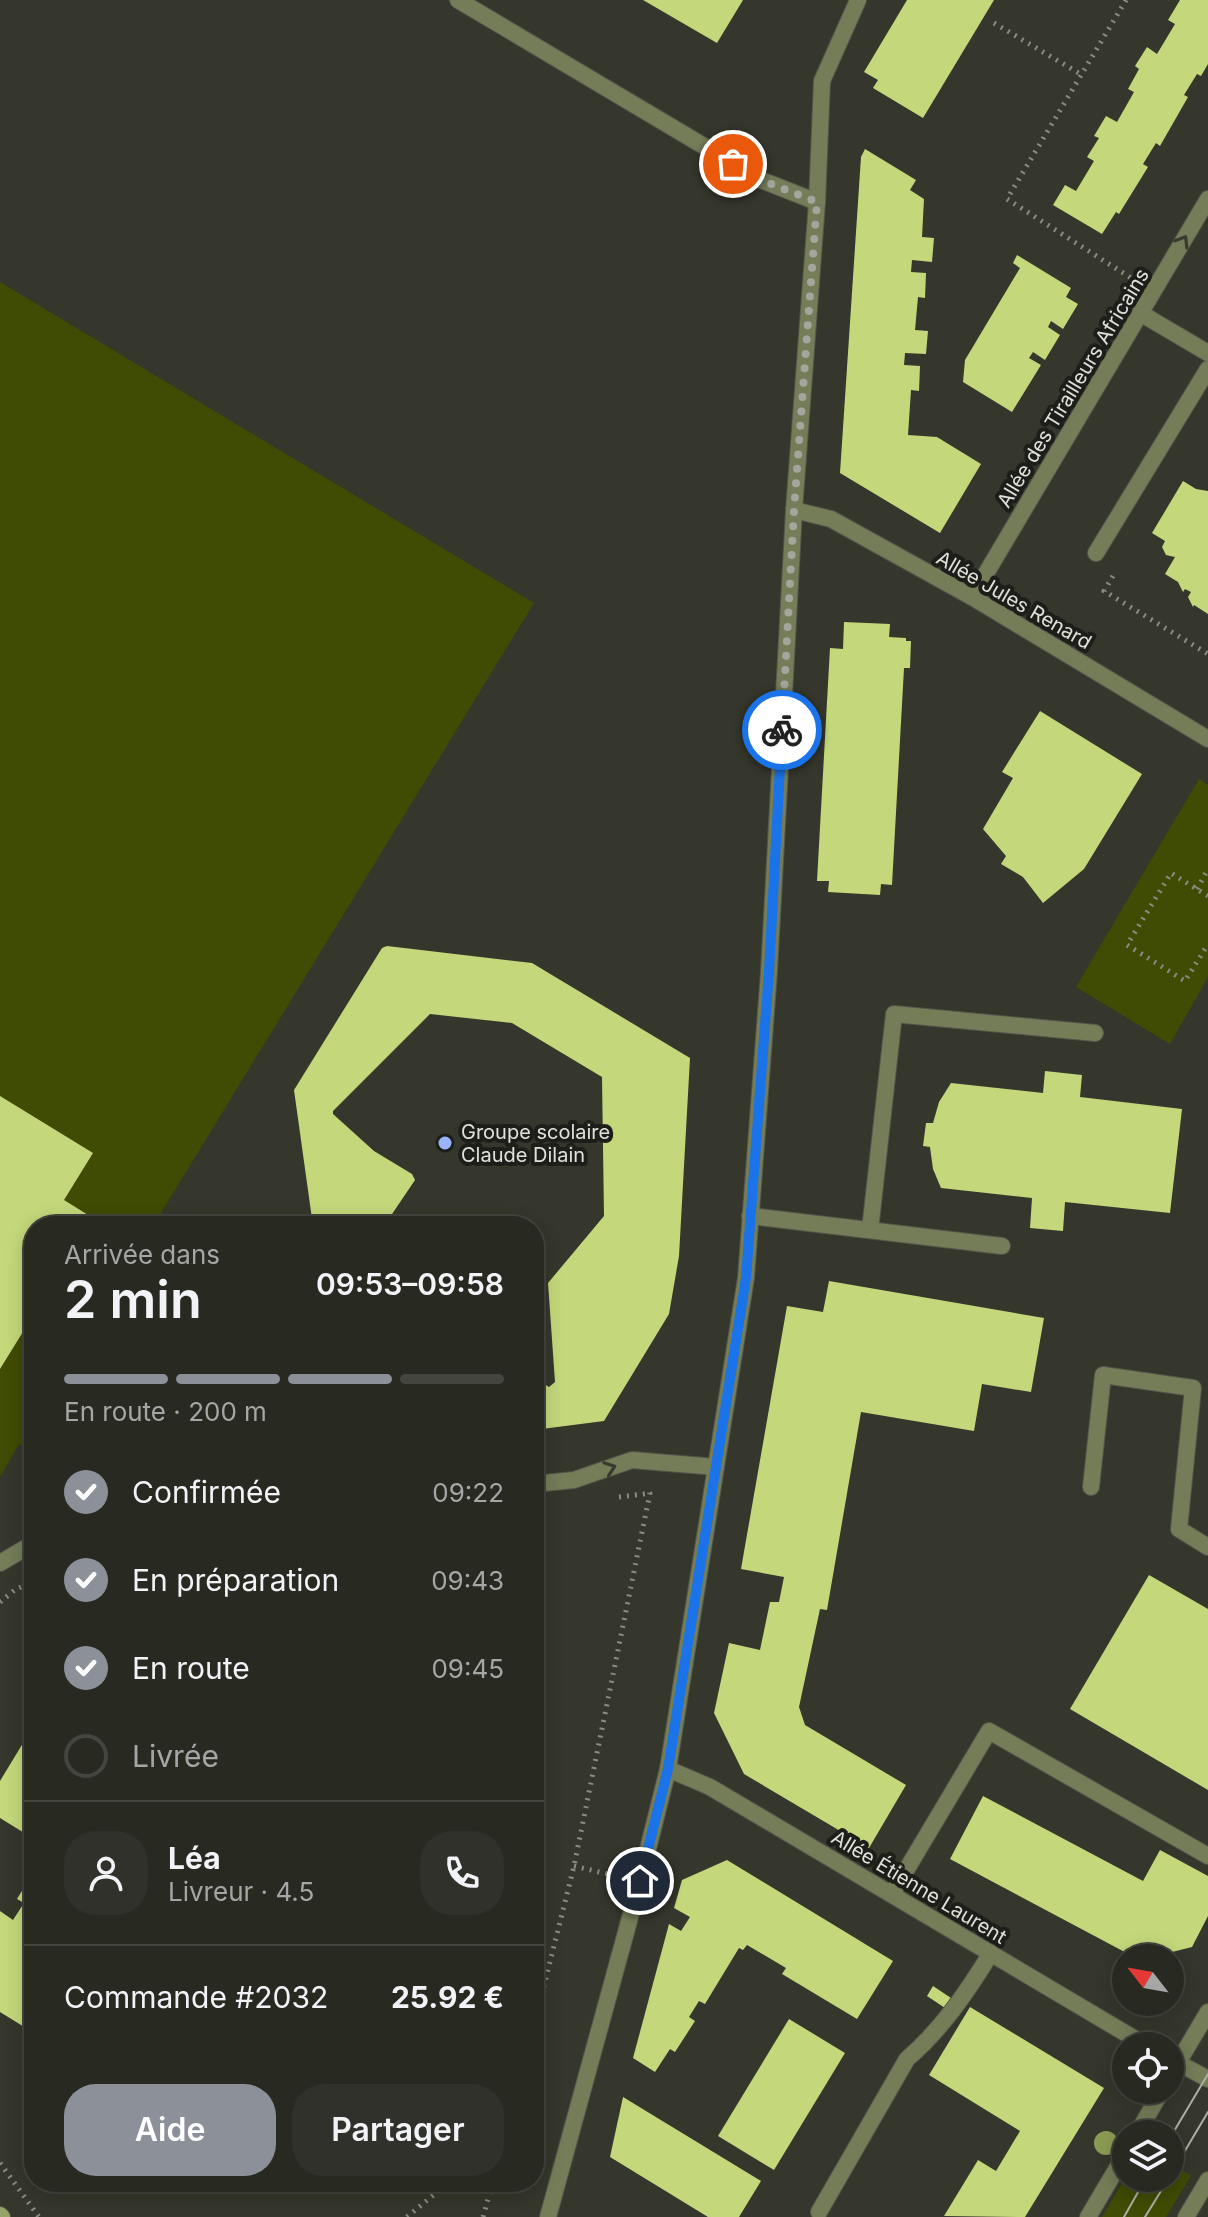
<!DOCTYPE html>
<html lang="fr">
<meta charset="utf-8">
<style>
:root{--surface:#282921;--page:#30312a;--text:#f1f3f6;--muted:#a5a6a5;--line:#44453f;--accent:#8c9099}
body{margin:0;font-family:Inter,sans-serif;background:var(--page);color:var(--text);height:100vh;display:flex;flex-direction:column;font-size:30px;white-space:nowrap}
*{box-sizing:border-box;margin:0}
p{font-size:26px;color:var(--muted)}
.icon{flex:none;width:44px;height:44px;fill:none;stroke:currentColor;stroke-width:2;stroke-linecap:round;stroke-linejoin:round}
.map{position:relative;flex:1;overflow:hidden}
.sheet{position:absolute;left:24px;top:1216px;width:520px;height:976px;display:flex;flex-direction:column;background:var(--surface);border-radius:32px;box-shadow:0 4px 20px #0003,0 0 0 2px var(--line)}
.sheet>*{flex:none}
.needle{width:52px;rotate:301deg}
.fabs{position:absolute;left:1112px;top:1944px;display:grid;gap:16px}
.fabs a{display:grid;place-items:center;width:72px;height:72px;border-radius:50%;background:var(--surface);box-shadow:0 4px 20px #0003,0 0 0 2px var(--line);font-size:40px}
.pin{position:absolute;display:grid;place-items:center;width:68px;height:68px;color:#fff;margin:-34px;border:4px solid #fff;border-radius:50%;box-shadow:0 2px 8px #0007}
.courier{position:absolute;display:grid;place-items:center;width:80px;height:80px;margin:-40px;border:6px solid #1a73e8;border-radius:50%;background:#fff;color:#222;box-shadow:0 2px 10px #0007}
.summary em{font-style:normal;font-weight:600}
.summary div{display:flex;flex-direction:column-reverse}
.summary{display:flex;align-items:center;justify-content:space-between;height:136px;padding:0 40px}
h1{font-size:52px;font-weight:600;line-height:60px}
.bar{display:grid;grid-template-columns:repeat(4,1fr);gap:12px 8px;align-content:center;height:96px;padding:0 40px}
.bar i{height:10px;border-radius:6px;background:var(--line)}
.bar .selected{background:var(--accent)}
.bar p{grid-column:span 4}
.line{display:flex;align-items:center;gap:20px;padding:0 40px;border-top:2px solid var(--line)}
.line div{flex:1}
.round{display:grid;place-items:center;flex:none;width:84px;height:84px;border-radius:32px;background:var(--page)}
ol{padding:0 40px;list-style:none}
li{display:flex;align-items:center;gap:24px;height:88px}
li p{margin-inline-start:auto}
li .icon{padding:8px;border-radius:50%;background:var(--accent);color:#fff;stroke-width:4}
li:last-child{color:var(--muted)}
li i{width:44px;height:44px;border:4px solid var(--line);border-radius:50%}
.cta{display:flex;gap:16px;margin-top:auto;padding:16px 40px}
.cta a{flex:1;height:92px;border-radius:32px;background:var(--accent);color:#fff;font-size:32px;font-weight:600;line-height:92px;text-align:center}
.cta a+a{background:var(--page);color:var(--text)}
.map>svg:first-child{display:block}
.green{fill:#404b03}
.building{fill:#c4d87b}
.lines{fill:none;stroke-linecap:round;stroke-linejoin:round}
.lane-casing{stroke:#54564b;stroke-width:18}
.street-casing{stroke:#54564b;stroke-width:18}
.secondary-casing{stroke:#54564b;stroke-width:18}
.path{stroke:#8a8c83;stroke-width:5;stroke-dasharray:2 6;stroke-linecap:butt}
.lane{stroke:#747d58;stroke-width:16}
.street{stroke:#747d58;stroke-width:16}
.secondary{stroke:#97a469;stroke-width:16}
.tram{stroke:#acaea6;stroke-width:2}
.tree{fill:#8c9b53}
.oneway{stroke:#373a2c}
.done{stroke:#a4a69d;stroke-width:8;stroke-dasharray:0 14.4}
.route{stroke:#1a73e8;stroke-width:10}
.poi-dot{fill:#9bb5fd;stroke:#1d1e19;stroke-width:3}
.labels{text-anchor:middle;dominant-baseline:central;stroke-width:8;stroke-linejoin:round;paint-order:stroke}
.street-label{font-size:20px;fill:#dfe1da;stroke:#1d1e19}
.poi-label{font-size:20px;fill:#dfe1da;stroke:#1d1e19;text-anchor:start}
</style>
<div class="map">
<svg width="1208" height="2217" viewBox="0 0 1208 2217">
<rect width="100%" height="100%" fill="#35372c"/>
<g class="green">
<polygon points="0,282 534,603 153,1226 34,1226 34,1453 19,1444 0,1477"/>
<polygon points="1199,779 1208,785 1208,977 1170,1044 1076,987"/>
<polygon points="1170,2163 1191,2176 1166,2217 1102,2217 1126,2177 1170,2178"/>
</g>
<g class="building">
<polygon points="643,0 743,0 717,43"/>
<polygon points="907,0 994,0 923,118 873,88 878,80 864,72"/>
<polygon points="1180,0 1208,0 1208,64 1201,76 1197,74 1184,95 1188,97 1160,146 1156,143 1143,164 1148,167 1119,214 1116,212 1102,234 1053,205 1065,185 1076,191 1094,161 1087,157 1099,138 1094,136 1106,116 1117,122 1134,92 1128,89 1139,69 1135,66 1147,47 1157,54 1175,24 1168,20"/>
<polygon points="865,149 916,180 910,190 924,199 922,237 934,238 932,262 912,260 911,272 926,273 925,298 918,297 915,330 928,331 926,354 905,353 904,365 920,366 919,391 911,390 908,435 937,437 981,464 940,533 840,473 861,157"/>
<polygon points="1017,255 1071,288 1066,297 1078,304 1063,329 1051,321 1048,327 1060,335 1045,360 1033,352 1029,358 1041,365 1012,412 963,382 965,360 1020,268 1013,263"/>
<polygon points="1183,481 1196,489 1208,491 1208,614 1194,605 1193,607 1188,597 1191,592 1185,589 1183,592 1178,582 1165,574 1175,557 1166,555 1162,547 1165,541 1152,533"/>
<polygon points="844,622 890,624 889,637 906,638 906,641 911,641 910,668 904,668 892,885 881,884 880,895 828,892 829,881 817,881 830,648 843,649"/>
<polygon points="1040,711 1142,774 1084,869 1043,903 1023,877 1001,864 1006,856 983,829 1013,778 1002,772"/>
<polygon points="387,946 532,963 690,1058 679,1256 669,1314 604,1421 534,1430 534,1378 549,1387 555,1382 548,1283 604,1216 602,1077 512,1023 430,1014 333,1111 333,1114 374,1151 412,1174 415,1180 384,1226 313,1226 294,1090 382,948"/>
<polygon points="1045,1071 1082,1075 1080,1097 1182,1109 1170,1213 1065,1202 1063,1231 1030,1228 1032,1198 941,1188 933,1169 930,1147 923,1146 926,1123 933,1123 939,1102 951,1083 1043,1093"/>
<polygon points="0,1096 93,1153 64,1200 93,1218 88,1226 34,1226 34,1314 0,1369"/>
<polygon points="829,1281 1044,1318 1031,1392 982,1384 974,1431 861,1412 827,1610 820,1609 799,1707 805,1725 906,1785 869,1848 744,1774 714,1713 729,1643 760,1650 770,1602 779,1602 784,1577 741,1569 787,1306 823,1312"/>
<polygon points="1149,1575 1208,1609 1208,1790 1070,1709"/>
<polygon points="34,1725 34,1839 0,1818 0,1781"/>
<polygon points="983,1796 1143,1881 1160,1850 1208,1876 1208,1916 1192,1947 1148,1958 1136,1958 950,1859"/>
<polygon points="727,1860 893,1961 857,2019 782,1974 786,1968 747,1945 743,1950 739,1948 705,2004 699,2001 689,2017 695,2021 675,2052 670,2049 655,2072 633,2058 669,1924 681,1931 690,1917 674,1908 682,1880"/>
<polygon points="28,1881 34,1885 34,2033 0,2012 0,1911 13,1920 24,1903 17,1899"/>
<polygon points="933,1986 951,1998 945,2008 927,1996"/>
<polygon points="970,2007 1104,2088 1025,2217 944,2216 978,2160 996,2171 1020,2131 929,2075"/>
<polygon points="789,2019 845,2053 774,2170 718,2136"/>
<polygon points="623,2097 761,2181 739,2217 708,2217 610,2157"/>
</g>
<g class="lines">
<g class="lane-casing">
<g id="lane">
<polyline points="1140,313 1208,353"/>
<polyline points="1096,553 1208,369"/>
<polyline points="750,1216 1002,1246"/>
<polyline points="870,1230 894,1014 1095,1033"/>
<polyline points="1091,1487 1103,1375 1193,1388 1179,1529 1208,1547"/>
<polyline points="892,1894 989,1731 1208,1856"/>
<path d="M 819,2212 L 907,2059 C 942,2029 967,1992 991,1953"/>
</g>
</g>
<g class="street-casing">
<g id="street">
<polyline points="458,0 761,180 817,202"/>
<polyline points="794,510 831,519 972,597 1208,739"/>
<polyline points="972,597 1208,199"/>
<polyline points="534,1484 574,1480 632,1460 716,1467"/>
<polyline points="0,1563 34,1543"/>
<polyline points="668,1769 710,1787 1147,2046"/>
<polyline points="1171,2059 1208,2079"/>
<polyline points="1170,2076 1208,2012"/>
<polyline points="1137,2134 1162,2090"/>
<polyline points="548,2217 640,1881 668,1769 746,1278 769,972 794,510 817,202 822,81 858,0"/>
<polyline points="1088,2217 1126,2153"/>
<polyline points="1186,2217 1208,2180"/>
</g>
</g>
<g class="secondary-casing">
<polyline id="secondary" points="0,2215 2,2217"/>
</g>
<g class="path">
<polyline points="1126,0 1007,199 1131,278"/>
<polyline points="994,23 1082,75"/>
<polyline points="1113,576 1104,591 1208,654"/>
<polyline points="1197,889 1208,869"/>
<polyline points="1208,896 1171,873 1127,945 1185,981 1208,944"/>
<polyline points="619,1497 650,1493"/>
<polyline points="0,1602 16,1589 34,1582"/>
<polyline points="574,1866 616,1876"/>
<polyline points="534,2026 574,1866 650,1493 647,1488"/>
<polyline points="0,2163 39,2217"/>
<polyline points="407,2217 449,2182"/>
<polyline points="483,2217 493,2182"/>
</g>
<use href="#lane" class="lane"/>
<use href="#street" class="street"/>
<use href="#secondary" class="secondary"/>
<g class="tram">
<polyline points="1170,2138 1208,2074"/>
<polyline points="1170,2176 1208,2112"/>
<polyline points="1124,2217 1146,2178"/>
<polyline points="1145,2217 1169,2178"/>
</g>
</g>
<circle class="tree" cx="1106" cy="2143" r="12"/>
<defs><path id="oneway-chevron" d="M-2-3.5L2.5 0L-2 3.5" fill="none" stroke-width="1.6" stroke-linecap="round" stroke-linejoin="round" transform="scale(2)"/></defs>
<g class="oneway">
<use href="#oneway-chevron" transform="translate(1183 241) rotate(-59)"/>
<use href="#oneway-chevron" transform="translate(610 1468) rotate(-19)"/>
</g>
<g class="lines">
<polyline class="done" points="733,164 761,180 817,202 794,510 782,730"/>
<polyline class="route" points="640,1881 668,1769 746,1278 769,972 782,730"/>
</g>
<circle class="poi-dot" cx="445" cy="1143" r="8"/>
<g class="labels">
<g class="street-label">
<text transform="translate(1073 388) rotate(-59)">Allée des Tirailleurs Africains</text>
<text transform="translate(1014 600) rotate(30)">Allée Jules Renard</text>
<text transform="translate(919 1887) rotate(31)">Allée Étienne Laurent</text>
</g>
<g class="poi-label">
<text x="461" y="1132">Groupe scolaire<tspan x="461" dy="23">Claude Dilain</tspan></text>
</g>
</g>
</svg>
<div class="fabs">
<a><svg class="needle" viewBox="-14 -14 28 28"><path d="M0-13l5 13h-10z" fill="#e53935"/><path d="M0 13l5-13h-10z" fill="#a5a6a5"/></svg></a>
<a><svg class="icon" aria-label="locate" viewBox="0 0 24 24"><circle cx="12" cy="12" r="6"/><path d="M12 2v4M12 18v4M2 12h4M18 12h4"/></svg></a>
<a><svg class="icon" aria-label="layers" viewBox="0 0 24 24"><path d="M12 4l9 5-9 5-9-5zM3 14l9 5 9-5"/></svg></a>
</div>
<div class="pin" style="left:733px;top:164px;background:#ea580c"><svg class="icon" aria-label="bag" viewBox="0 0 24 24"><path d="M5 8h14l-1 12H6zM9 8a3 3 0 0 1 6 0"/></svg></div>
<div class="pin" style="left:640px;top:1881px;background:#1f2937"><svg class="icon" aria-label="home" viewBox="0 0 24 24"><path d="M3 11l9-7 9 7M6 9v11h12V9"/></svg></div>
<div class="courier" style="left:782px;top:730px"><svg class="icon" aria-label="bike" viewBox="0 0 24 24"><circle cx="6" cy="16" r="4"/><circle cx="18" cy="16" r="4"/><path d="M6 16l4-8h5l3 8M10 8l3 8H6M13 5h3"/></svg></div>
<section class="sheet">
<div class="summary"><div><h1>2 min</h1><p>Arrivée dans</p></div><em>09:53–09:58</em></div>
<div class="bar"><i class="selected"></i><i class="selected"></i><i class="selected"></i><i></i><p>En route · 200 m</p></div>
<ol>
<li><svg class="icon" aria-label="check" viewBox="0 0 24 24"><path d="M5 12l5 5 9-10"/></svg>Confirmée<p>09:22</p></li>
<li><svg class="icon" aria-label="check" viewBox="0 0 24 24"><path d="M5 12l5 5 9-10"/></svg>En préparation<p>09:43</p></li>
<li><svg class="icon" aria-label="check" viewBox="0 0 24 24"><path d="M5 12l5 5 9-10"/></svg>En route<p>09:45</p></li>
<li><i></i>Livrée</li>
</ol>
<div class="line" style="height:144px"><a class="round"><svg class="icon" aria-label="person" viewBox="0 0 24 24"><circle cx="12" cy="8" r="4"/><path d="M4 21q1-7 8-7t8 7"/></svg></a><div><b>Léa</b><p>Livreur · 4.5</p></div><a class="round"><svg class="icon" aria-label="phone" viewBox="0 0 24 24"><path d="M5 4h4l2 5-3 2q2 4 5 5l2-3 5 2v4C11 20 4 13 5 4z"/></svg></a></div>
<div class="line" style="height:104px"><div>Commande #2032</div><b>25.92 €</b></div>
<div class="cta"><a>Aide</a><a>Partager</a></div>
</section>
</div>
